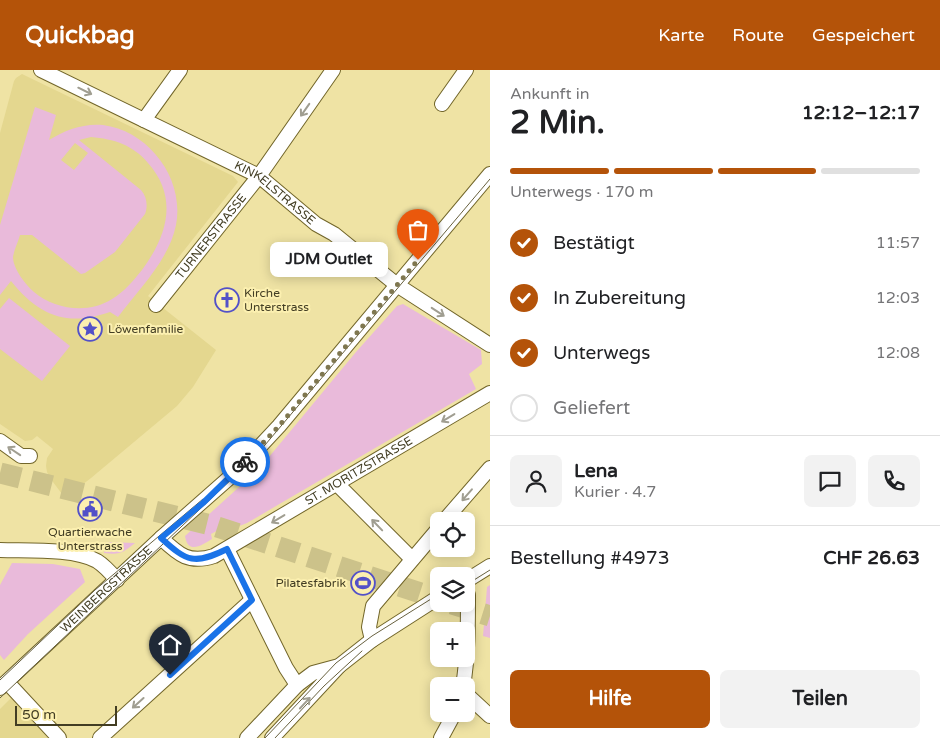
<!DOCTYPE html>
<html lang="de">
<meta charset="utf-8">
<style>
:root{--surface:#fff;--page:#f2f2f2;--text:#202124;--muted:#757577;--line:#e0e0e0;--accent:#b45309}
body{margin:0;font-family:"Varela Round",sans-serif;background:var(--page);color:var(--text);height:100vh;display:flex;flex-direction:column;font-size:19px;white-space:nowrap}
*{box-sizing:border-box;margin:0}
p{font-size:16px;color:var(--muted)}
.icon{flex:none;width:28px;height:28px;fill:none;stroke:currentColor;stroke-width:2;stroke-linecap:round;stroke-linejoin:round}
.map{position:relative;flex:1;overflow:hidden}
.drawer{display:flex;flex-direction:column;background:var(--surface);width:450px}
.drawer>*{flex:none}
.fabs{position:absolute;left:430px;top:442px;display:grid;gap:10px}
.fabs a{display:grid;place-items:center;width:45px;height:45px;border-radius:8px;background:var(--surface);box-shadow:0 2px 12px #0003;font-size:25px}
.scale{position:absolute;left:15px;bottom:12px;width:102px;box-sizing:border-box;padding-left:5px;border:2px solid #423d23;border-top:0;font-size:14px;line-height:18px;white-space:nowrap;color:#423d23;-webkit-text-stroke:4px #fcf0b0;paint-order:stroke}
.pin{position:absolute;display:grid;place-items:center;width:42px;height:42px;color:#fff;margin:-51px -21px;border-radius:50% 50% 50% 0;rotate:-45deg;box-shadow:0 0 5px #0007}
.pin .icon{rotate:45deg}
.courier{position:absolute;display:grid;place-items:center;width:50px;height:50px;margin:-25px;border:4px solid #1a73e8;border-radius:50%;background:#fff;color:#222;box-shadow:0 1px 6px #0007}
.bubble{position:absolute;height:35px;border-radius:8px;background:var(--surface);box-shadow:0 2px 12px #0003;font-size:16px;font-weight:700;line-height:35px;text-align:center}
.head em{font-style:normal;font-weight:700}
.head div{display:flex;flex-direction:column-reverse}
.head{display:flex;align-items:center;justify-content:space-between;height:85px;padding:0 20px}
h1{font-size:32px;font-weight:700;line-height:38px}
.bar{display:grid;grid-template-columns:repeat(4,1fr);gap:8px 5px;align-content:center;height:60px;padding:0 20px}
.bar i{height:6px;border-radius:4px;background:var(--line)}
.bar .active{background:var(--accent)}
.bar p{grid-column:span 4}
.line{display:flex;align-items:center;gap:12px;padding:0 20px;border-top:1px solid var(--line)}
.line div{flex:1}
.round{display:grid;place-items:center;flex:none;width:52px;height:52px;border-radius:8px;background:var(--page)}
ol{padding:0 20px;list-style:none}
li{display:flex;align-items:center;gap:15px;height:55px}
li p{margin-inline-start:auto}
li .icon{padding:5px;border-radius:50%;background:var(--accent);color:#fff;stroke-width:4}
li:last-child{color:var(--muted)}
li i{width:28px;height:28px;border:2px solid var(--line);border-radius:50%}
.action{display:flex;gap:10px;margin-top:auto;padding:10px 20px}
.action a{flex:1;height:58px;border-radius:8px;background:var(--accent);color:#fff;font-size:20px;font-weight:700;line-height:58px;text-align:center}
.action a+a{background:var(--page);color:var(--text)}
header{display:flex;align-items:center;gap:30px;box-sizing:border-box;height:70px;padding:0 25px;background:var(--accent);color:#fff}
header strong{font-size:24px}
nav{display:flex;gap:28px;margin-inline-start:auto;font-size:18px}
main{display:flex;flex:1;min-height:0}
.map>svg:first-child{display:block}
.built{fill:#e4d78f}
.green{fill:#e9bada;fill-rule:evenodd}
.lines{fill:none;stroke-linecap:round;stroke-linejoin:round}
.highway-tunnel{stroke:#ccc28a;stroke-width:21;stroke-dasharray:21 11;stroke-linecap:butt}
.minor-casing{stroke:#72662a;stroke-width:16}
.minor{stroke:#fff;stroke-width:14}
.tram{stroke:#68613f;stroke-width:1}
.oneway{stroke:#a09e91}
.done{stroke:#7f7750;stroke-width:5;stroke-dasharray:0 9}
.route{stroke:#1a73e8;stroke-width:6}
.labels{text-anchor:middle;dominant-baseline:central;stroke-width:4;stroke-linejoin:round;paint-order:stroke}
.street-label{font-size:12px;fill:#423d23;stroke:#fcf0b0}
.poi-label{font-size:12px;fill:#423d23;stroke:#fcf0b0;text-anchor:start}
</style>
<header>
<strong>Quickbag</strong>
<nav><a>Karte</a><a>Route</a><a>Gespeichert</a></nav>
</header>
<main>
<div class="map">
<svg width="490" height="668" viewBox="0 0 490 668">
<rect width="100%" height="100%" fill="#efe3a4"/>
<g class="built">
<polygon points="22,4 233,106 238,112 148,226 216,280 193,317 177,336 91,408 65,428 50,408 47,402 46,396 47,388 53,379 37,366 32,370 25,371 0,354 0,63 14,11 16,8"/>
<polygon points="11,628 48,668 0,668 0,639"/>
</g>
<g class="green">
<path d="M 35,37 L 56,45 L 49,70 C 65,60 84,53 103,55 C 149,61 185,109 176,155 C 169,190 139,219 118,247 L 110,242 C 67,257 39,246 11,211 L 0,225 L 0,155 ZM 91,67 C 114,69 133,75 148,93 C 179,128 167,166 142,200 C 133,211 124,222 112,229 C 89,244 55,240 34,222 C 26,215 13,199 13,187 C 14,180 18,172 20,165 L 32,165 L 81,204 L 85,203 L 115,182 L 145,144 C 148,136 147,127 141,120 L 79,70 ZM 75,73 L 88,83 L 74,100 L 61,90 Z"/>
<polygon points="9,228 70,276 42,311 0,279 0,239"/>
<path d="M 403,234 L 481,280 L 482,294 L 469,304 L 476,319 L 247,453 L 224,462 L 222,458 L 211,464 L 212,469 C 202,475 188,485 185,466 L 259,399 L 356,282 L 397,236 Z"/>
<path d="M 106,472 L 135,473 C 122,483 121,485 104,483 Z"/>
<polygon points="12,493 53,494 80,499 85,512 28,564 4,590 0,585 0,515"/>
<polygon points="490,515 490,568 483,566 487,517"/>
</g>
<g class="lines">
<g class="highway-tunnel">
<polyline points="0,403 211,455 439,529"/>
<polyline points="452,534 490,546"/>
</g>
<g class="minor-casing">
<g id="minor">
<path id="s1" d="M 41,0 L 259,106 L 316,154 L 334,164 L 397,215 L 490,275"/>
<polyline points="442,34 466,0"/>
<polyline points="144,50 180,0"/>
<path id="s2" d="M 156,235 L 259,106 L 333,0"/>
<polyline points="0,371 21,386 30,386"/>
<polyline points="337,414 412,489"/>
<polyline points="444,451 490,398"/>
<path id="s3" d="M 161,468 C 179,485 189,494 214,486 L 490,323"/>
<polyline points="227,479 286,598 297,615"/>
<path d="M 0,480 C 27,481 74,478 97,491 C 105,496 111,503 117,510"/>
<polyline points="466,511 490,496"/>
<polyline points="372,570 369,557 373,536 439,458"/>
<polyline points="7,612 59,668"/>
<path d="M 463,616 C 468,586 468,556 468,525 L 466,520"/>
<path id="s4" d="M 0,618 L 161,468 L 237,401 L 279,356 L 490,104"/>
<polyline points="466,624 490,646"/>
<polyline points="100,668 252,530"/>
<polyline points="247,668 297,615 313,603 339,596 372,570 439,527"/>
<polyline points="272,668 339,596"/>
<polyline points="441,668 454,644"/>
</g>
</g>
<use href="#minor" class="minor"/>
<g class="tram">
<polyline points="466,515 490,500"/>
<polyline points="0,610 95,520 203,429"/>
<polyline points="0,628 254,388 490,109"/>
<polyline points="265,668 336,593 372,566 439,524"/>
<polyline points="275,668 324,616 362,581"/>
</g>
</g>
<defs><path id="oneway-shaft" d="M-6 0H5M1.5-3L5.5 0L1.5 3" fill="none" stroke-width="1.6" stroke-linecap="round" stroke-linejoin="round" transform="scale(1.25)"/></defs>
<g class="oneway">
<use href="#oneway-shaft" transform="translate(85 21) rotate(26)"/>
<use href="#oneway-shaft" transform="translate(305 40) rotate(125)"/>
<use href="#oneway-shaft" transform="translate(438 242) rotate(33)"/>
<use href="#oneway-shaft" transform="translate(448 348) rotate(149)"/>
<use href="#oneway-shaft" transform="translate(14 381) rotate(-146)"/>
<use href="#oneway-shaft" transform="translate(467 425) rotate(131)"/>
<use href="#oneway-shaft" transform="translate(278 449) rotate(149)"/>
<use href="#oneway-shaft" transform="translate(377 455) rotate(-134)"/>
<use href="#oneway-shaft" transform="translate(138 633) rotate(138)"/>
<use href="#oneway-shaft" transform="translate(305 633) rotate(-47)"/>
</g>
<g class="lines">
<polyline class="done" points="245,392 279,356 418,190"/>
<path class="route" d="M 170,605 L 252,530 L 227,479 C 195,495 187,492 161,468 L 203,433 L 245,392"/>
</g>
<defs>
<g id="church-ring" transform="scale(1.25)"><circle r="9.5" fill="#fcf0b0" stroke="#5351c8" stroke-width="1.5"/><path d="M-1.2-6h2.4v3.5h3.3v2.4h-3.3V6h-2.4V-.1h-3.3v-2.4h3.3Z" fill="#5351c8"/></g>
<g id="sight-ring" transform="scale(1.25)"><circle r="9.5" fill="#fcf0b0" stroke="#5351c8" stroke-width="1.5"/><path d="M0-6L1.8-2.2L6-1.7L2.9 1.2L3.7 5.4L0 3.3L-3.7 5.4L-2.9 1.2L-6-1.7L-1.8-2.2Z" fill="#5351c8"/></g>
<g id="civic-ring" transform="scale(1.25)"><circle r="9.5" fill="#fcf0b0" stroke="#5351c8" stroke-width="1.5"/><path d="M-.6-6.5H3V-4.5H.6V-3L4-1V1h2V6H-6V1h2V-1L-.6-3ZM-1.2 2.5V6h2.4V2.5Z" fill="#5351c8"/></g>
<g id="stadium-ring" transform="scale(1.25)"><circle r="9.5" fill="#fcf0b0" stroke="#5351c8" stroke-width="1.5"/><path d="M0-5a6.5 5 0 1 0 0 10a6.5 5 0 1 0 0-10ZM-3.5-1.8h7v3.6h-7Z" fill="#5351c8"/></g>
</defs>
<g fill-rule="evenodd">
<use href="#church-ring" x="227" y="230"/>
<use href="#sight-ring" x="90" y="259"/>
<use href="#civic-ring" x="90" y="439"/>
<use href="#stadium-ring" x="363" y="513"/>
</g>
<g class="labels">
<g class="street-label">
<text stroke="none"><textPath href="#s1" startOffset="265">KINKELSTRASSE</textPath></text>
<text stroke="none"><textPath href="#s2" startOffset="88">TURNERSTRASSE</textPath></text>
<text stroke="none"><textPath href="#s3" startOffset="228">ST. MORITZSTRASSE</textPath></text>
<text stroke="none"><textPath href="#s4" startOffset="145">WEINBERGSTRASSE</textPath></text>
</g>
<g class="poi-label">
<text x="244" y="223">Kirche<tspan x="244" dy="14">Unterstrass</tspan></text>
<text x="108" y="259">Löwenfamilie</text>
<text x="90" y="462" text-anchor="middle">Quartierwache<tspan x="90" dy="14">Unterstrass</tspan></text>
<text x="346" y="513" text-anchor="end">Pilatesfabrik</text>
</g>
</g>
</svg>
<div class="fabs">
<a><svg class="icon" aria-label="locate" viewBox="0 0 24 24"><circle cx="12" cy="12" r="6"/><path d="M12 2v4M12 18v4M2 12h4M18 12h4"/></svg></a>
<a><svg class="icon" aria-label="layers" viewBox="0 0 24 24"><path d="M12 4l9 5-9 5-9-5zM3 14l9 5 9-5"/></svg></a>
<a>+</a>
<a>−</a>
</div>
<div class="scale">50 m</div>
<div class="pin" style="left:418px;top:190px;background:#ea580c"><svg class="icon" aria-label="bag" viewBox="0 0 24 24"><path d="M5 8h14l-1 12H6zM9 8a3 3 0 0 1 6 0"/></svg></div>
<div class="pin" style="left:170px;top:605px;background:#1f2937"><svg class="icon" aria-label="home" viewBox="0 0 24 24"><path d="M3 11l9-7 9 7M6 9v11h12V9"/></svg></div>
<div class="courier" style="left:245px;top:392px"><svg class="icon" aria-label="bike" viewBox="0 0 24 24"><circle cx="6" cy="16" r="4"/><circle cx="18" cy="16" r="4"/><path d="M6 16l4-8h5l3 8M10 8l3 8H6M13 5h3"/></svg></div>
<div class="bubble" style="left:270px;top:172px;width:118px">JDM Outlet</div>
</div>
<section class="drawer">
<div class="head"><div><h1>2 Min.</h1><p>Ankunft in</p></div><em>12:12–12:17</em></div>
<div class="bar"><i class="active"></i><i class="active"></i><i class="active"></i><i></i><p>Unterwegs · 170 m</p></div>
<ol>
<li><svg class="icon" aria-label="check" viewBox="0 0 24 24"><path d="M5 12l5 5 9-10"/></svg>Bestätigt<p>11:57</p></li>
<li><svg class="icon" aria-label="check" viewBox="0 0 24 24"><path d="M5 12l5 5 9-10"/></svg>In Zubereitung<p>12:03</p></li>
<li><svg class="icon" aria-label="check" viewBox="0 0 24 24"><path d="M5 12l5 5 9-10"/></svg>Unterwegs<p>12:08</p></li>
<li><i></i>Geliefert</li>
</ol>
<div class="line" style="height:90px"><a class="round"><svg class="icon" aria-label="person" viewBox="0 0 24 24"><circle cx="12" cy="8" r="4"/><path d="M4 21q1-7 8-7t8 7"/></svg></a><div><b>Lena</b><p>Kurier · 4.7</p></div><a class="round"><svg class="icon" aria-label="chat" viewBox="0 0 24 24"><path d="M4 5h16v11H9l-5 4z"/></svg></a><a class="round"><svg class="icon" aria-label="phone" viewBox="0 0 24 24"><path d="M5 4h4l2 5-3 2q2 4 5 5l2-3 5 2v4C11 20 4 13 5 4z"/></svg></a></div>
<div class="line" style="height:65px"><div>Bestellung #4973</div><b>CHF 26.63</b></div>
<div class="action"><a>Hilfe</a><a>Teilen</a></div>
</section>
</main>
